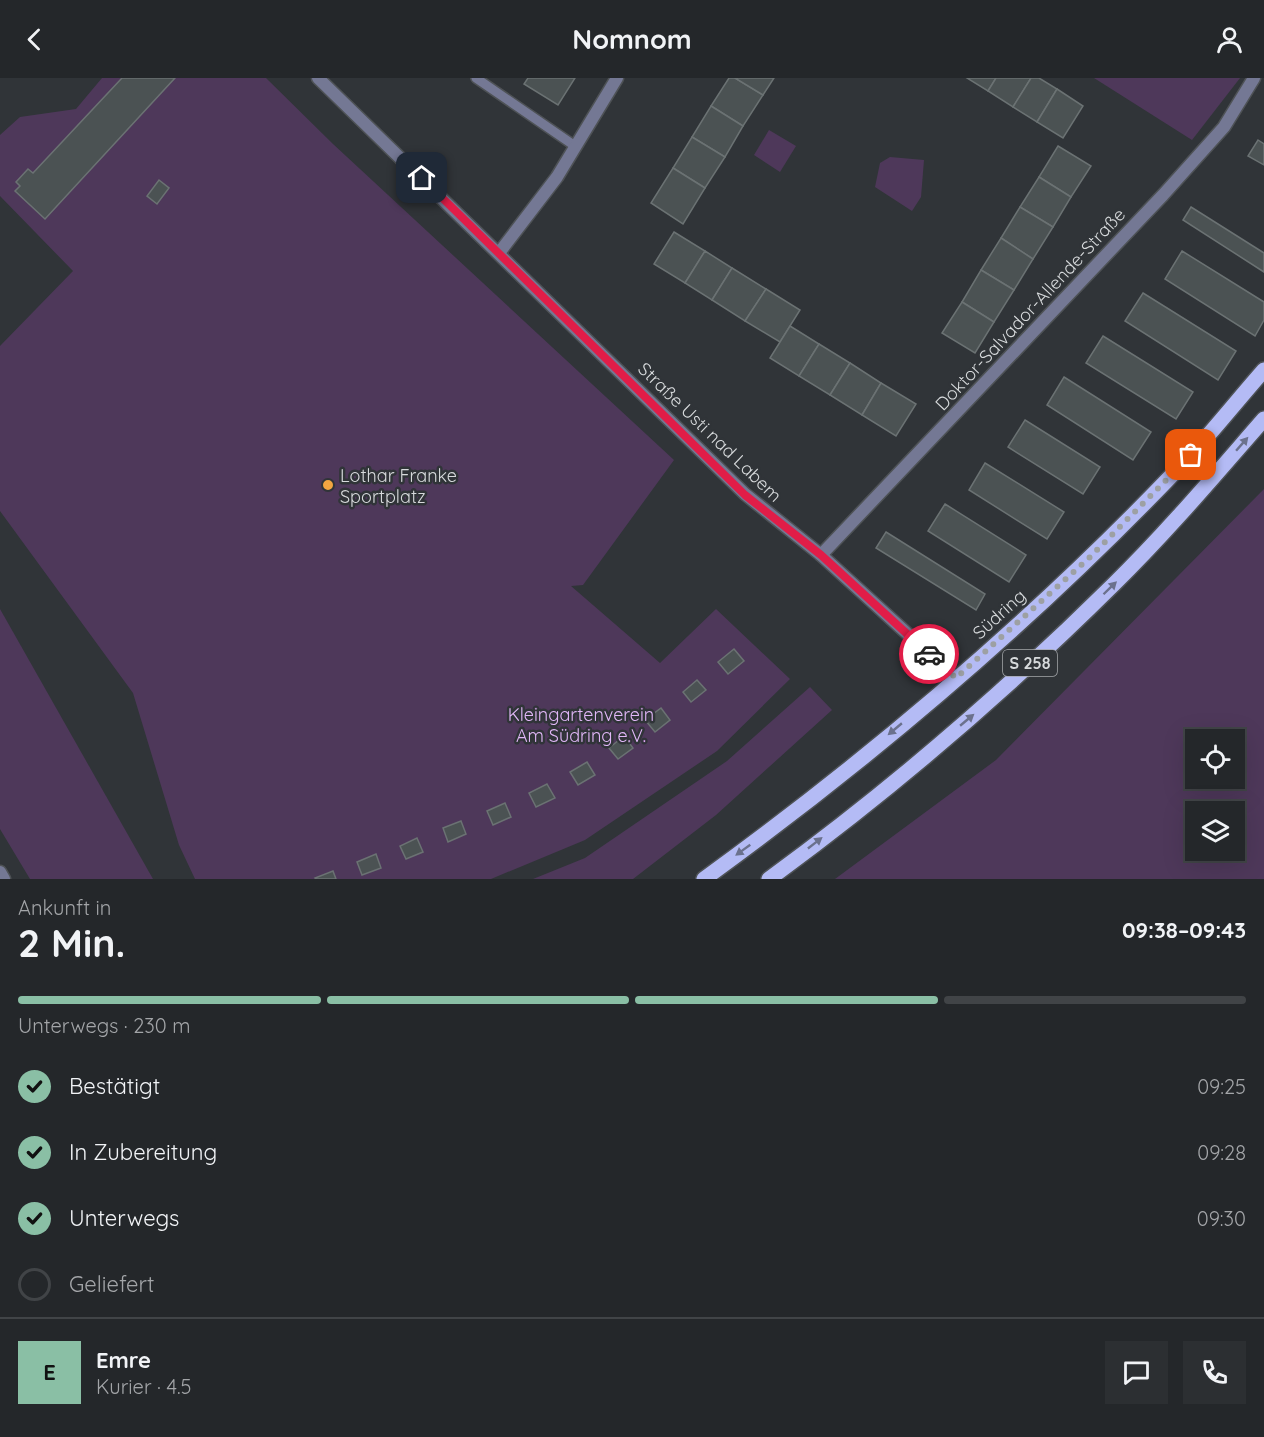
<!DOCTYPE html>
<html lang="de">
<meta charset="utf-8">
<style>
:root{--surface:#24272a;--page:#2c2f32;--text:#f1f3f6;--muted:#a3a5a8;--line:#414447;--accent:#8abfa5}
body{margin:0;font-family:Quicksand,sans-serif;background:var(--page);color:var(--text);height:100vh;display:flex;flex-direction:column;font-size:22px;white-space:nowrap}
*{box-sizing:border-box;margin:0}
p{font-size:20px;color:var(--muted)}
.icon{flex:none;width:33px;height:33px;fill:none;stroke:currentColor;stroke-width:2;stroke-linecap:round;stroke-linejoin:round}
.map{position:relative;height:801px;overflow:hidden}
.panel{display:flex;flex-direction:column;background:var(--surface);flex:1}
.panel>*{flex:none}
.controls{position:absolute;left:1185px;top:651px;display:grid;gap:12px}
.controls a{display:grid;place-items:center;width:60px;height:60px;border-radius:0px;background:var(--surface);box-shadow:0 6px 24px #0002,0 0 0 2px var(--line);font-size:30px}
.pin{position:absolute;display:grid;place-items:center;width:51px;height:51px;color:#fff;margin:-26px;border-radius:12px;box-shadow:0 3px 9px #0006}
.courier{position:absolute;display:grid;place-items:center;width:60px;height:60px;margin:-30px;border:4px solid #e11d48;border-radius:50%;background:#fff;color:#222;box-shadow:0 2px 8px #0007}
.overview em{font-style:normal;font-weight:700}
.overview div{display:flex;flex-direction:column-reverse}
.overview{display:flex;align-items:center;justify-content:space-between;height:102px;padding:0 18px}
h1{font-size:39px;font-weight:700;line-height:45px}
.bar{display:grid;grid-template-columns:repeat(4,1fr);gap:9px 6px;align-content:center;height:72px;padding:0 18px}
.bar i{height:8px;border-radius:4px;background:var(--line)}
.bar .current{background:var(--accent)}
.bar p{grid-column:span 4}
.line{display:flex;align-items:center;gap:15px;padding:0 18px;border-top:2px solid var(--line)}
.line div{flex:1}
.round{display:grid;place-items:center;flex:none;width:63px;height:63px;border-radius:0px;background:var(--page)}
ol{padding:0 18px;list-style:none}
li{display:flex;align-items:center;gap:18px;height:66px}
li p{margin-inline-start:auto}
li .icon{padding:6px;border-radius:50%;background:var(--accent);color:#111;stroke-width:4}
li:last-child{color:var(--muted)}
li i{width:33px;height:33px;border:3px solid var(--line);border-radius:50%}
header{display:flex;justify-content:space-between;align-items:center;height:78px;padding:0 18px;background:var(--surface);font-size:27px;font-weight:700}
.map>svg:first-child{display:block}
.green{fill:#4e385a;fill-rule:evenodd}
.building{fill:#4b5253;stroke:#6b7273;stroke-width:1.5}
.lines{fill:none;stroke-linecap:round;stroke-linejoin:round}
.lane-casing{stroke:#4e5256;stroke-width:12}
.street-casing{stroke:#4e5256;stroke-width:15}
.primary-casing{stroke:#4e5256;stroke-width:18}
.lane{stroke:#747894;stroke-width:9}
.street{stroke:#747894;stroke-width:12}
.primary{stroke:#b4bbf5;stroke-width:15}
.oneway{fill:#6b718d}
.done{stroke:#9da0a3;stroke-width:6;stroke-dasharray:0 10.8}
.route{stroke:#e11d48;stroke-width:8}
.poi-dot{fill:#f2a541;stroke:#303438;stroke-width:2}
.labels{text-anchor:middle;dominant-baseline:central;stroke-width:5;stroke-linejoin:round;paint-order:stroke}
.shield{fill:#303438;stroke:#a5a8ab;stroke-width:1.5}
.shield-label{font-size:16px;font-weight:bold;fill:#d7dadc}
.street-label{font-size:18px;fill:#d7dadc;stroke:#303438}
.poi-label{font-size:18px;fill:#d7dadc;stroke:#303438;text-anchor:start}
.park-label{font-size:18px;fill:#e1b7f8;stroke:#303438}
</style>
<header><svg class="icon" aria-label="back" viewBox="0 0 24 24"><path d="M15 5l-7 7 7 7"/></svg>Nomnom<svg class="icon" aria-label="person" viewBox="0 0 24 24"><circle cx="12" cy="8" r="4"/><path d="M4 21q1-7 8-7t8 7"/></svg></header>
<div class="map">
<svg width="1264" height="801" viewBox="0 0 1264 801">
<rect width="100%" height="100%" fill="#303438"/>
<g class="green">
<polygon points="102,0 266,0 333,66 674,382 583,507 571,508 660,585 716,531 790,601 717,673 585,762 491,801 195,801 179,767 133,615 0,433 0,268 73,193 0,118 0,57 20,39 76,31"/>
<polygon points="1094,0 1240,0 1192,62"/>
<polygon points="769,52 796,68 780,94 754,77"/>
<polygon points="890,79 924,82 921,119 912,133 875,109 880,85"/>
<path d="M 1264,411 L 1264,801 L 835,801 L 996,682 ZM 1196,662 L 1234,662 L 1234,700 L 1196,700 ZM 1196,734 L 1234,734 L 1234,772 L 1196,772 Z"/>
<polygon points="0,531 153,801 30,801 0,751"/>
<polygon points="810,609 832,632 716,737 633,801 533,801 585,780 727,683"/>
</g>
<g class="building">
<polygon points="122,0 175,0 45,141 15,113 20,108 16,104 28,91 33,95"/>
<polygon points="528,0 575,0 558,27 524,6"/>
<polygon points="729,0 735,0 763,17 743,48 711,28"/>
<polygon points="735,0 774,0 763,17"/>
<polygon points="967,0 996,0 988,13"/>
<polygon points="996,0 1031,0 1013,29 988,13"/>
<polygon points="1031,0 1039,0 1057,11 1037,44 1013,29"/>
<polygon points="1057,11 1083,28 1063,60 1037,44"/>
<polygon points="711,28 743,48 725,79 692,59"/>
<polygon points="692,59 725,79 705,110 673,90"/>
<polygon points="1258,62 1264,66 1264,87 1248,78"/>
<polygon points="1058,68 1091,88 1071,119 1039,99"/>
<polygon points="673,90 705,110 683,146 651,125"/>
<polygon points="1039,99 1071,119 1053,149 1020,129"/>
<polygon points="159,102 169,110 157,126 147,118"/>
<polygon points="1020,129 1053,149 1033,181 1001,160"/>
<polygon points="1191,129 1264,175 1264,194 1183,142"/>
<polygon points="674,154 705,173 685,205 654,186"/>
<polygon points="1001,160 1033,181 1014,212 981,192"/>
<polygon points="705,173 732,190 712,222 685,205"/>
<polygon points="1182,173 1264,224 1264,242 1255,258 1165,201"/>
<polygon points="732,190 766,211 745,243 712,222"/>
<polygon points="981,192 1014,212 994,244 962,224"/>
<polygon points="766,211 800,232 780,264 745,243"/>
<polygon points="1143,215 1236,273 1218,302 1125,243"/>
<polygon points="962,224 994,244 975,275 942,255"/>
<polygon points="790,248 819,266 799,298 770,280"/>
<polygon points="1103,258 1193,314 1176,341 1086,285"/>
<polygon points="819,266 850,285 830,317 799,298"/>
<polygon points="850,285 881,305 862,337 830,317"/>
<polygon points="1064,299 1151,354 1133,382 1047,327"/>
<polygon points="881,305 916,326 896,358 862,337"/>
<polygon points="1025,342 1100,389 1083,416 1008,369"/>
<polygon points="985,385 1064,434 1047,461 969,412"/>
<polygon points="945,426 1026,477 1009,504 928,453"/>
<polygon points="886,454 985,516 976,532 876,470"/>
<polygon points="734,571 744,583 728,596 718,584"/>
<polygon points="697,602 706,612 691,624 683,614"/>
<polygon points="661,630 670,642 655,654 645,642"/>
<polygon points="624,658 633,670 618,681 609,670"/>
<polygon points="587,684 595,697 578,707 570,694"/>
<polygon points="547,706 555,720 536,729 529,715"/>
<polygon points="505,725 511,739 493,747 487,733"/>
<polygon points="461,743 466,756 448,764 443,750"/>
<polygon points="417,760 423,774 406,781 400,768"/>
<polygon points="376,776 381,790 362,797 357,784"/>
<polygon points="333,793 336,801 316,801 315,800"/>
</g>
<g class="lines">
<g class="lane-casing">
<polyline id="lane" points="476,0 575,68"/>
</g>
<g class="street-casing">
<g id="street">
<polyline points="318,0 745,416 821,477 956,600"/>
<polyline points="499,175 557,99 617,0"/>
<polyline points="821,477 1163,117 1224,49 1254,0"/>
<polyline points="0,794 4,801"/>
</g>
</g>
<g class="primary-casing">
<g id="primary">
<path d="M 704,801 C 871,680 1031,544 1174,395 C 1206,362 1234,326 1264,292"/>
<path d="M 769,801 C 891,712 1007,612 1114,506 C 1167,454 1215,397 1264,341"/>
</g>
</g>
<use href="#lane" class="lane"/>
<use href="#street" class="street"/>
<use href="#primary" class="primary"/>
</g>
<defs><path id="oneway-solid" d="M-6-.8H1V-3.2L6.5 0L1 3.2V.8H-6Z" transform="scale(1.5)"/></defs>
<g class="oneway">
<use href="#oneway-solid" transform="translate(1242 366) rotate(-49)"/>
<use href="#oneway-solid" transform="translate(1110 510) rotate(-44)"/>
<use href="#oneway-solid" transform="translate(967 642) rotate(-40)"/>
<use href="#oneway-solid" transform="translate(895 651) rotate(140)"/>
<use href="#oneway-solid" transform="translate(815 765) rotate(-38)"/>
<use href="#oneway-solid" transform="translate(743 772) rotate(144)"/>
</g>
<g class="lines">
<polyline class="done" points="929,576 956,600 1089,480 1191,377"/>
<polyline class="route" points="422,100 745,417 821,477 929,576"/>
</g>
<circle class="poi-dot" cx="328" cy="407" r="6"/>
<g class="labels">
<rect class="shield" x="1003" y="572" width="54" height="26" rx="4.5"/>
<g class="shield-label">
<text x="1030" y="585">S 258</text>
</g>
<g class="street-label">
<text transform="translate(1030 231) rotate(-47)">Doktor-Salvador-Allende-Straße</text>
<text transform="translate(710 354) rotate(44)">Straße Usti nad Labem</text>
<text transform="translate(999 536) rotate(-42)">Südring</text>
</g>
<g class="poi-label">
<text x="340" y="397">Lothar Franke<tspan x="340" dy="21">Sportplatz</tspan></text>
</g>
<g class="park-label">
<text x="581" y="636">Kleingartenverein<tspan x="581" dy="21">Am Südring e.V.</tspan></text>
</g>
</g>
</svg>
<div class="controls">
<a><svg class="icon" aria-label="locate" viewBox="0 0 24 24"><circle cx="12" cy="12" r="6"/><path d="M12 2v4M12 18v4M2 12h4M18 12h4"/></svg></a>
<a><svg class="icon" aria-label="layers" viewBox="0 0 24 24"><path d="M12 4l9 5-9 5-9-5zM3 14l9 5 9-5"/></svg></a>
</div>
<div class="pin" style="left:1191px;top:377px;background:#ea580c"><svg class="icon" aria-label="bag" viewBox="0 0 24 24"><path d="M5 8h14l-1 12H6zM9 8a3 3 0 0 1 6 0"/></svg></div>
<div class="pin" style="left:422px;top:100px;background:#1f2937"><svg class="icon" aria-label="home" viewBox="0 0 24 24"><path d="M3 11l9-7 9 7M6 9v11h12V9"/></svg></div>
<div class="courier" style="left:929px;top:576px"><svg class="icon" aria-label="car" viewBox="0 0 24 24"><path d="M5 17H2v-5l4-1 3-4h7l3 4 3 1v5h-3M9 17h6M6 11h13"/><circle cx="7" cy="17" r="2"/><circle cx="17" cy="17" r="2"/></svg></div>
</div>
<section class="panel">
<div class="overview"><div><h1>2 Min.</h1><p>Ankunft in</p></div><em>09:38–09:43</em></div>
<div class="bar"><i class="current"></i><i class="current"></i><i class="current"></i><i></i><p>Unterwegs · 230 m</p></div>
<ol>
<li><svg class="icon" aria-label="check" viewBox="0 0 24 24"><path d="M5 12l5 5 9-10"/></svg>Bestätigt<p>09:25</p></li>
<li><svg class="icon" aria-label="check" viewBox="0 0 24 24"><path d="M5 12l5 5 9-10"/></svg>In Zubereitung<p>09:28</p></li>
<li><svg class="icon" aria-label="check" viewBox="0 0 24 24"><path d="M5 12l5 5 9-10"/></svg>Unterwegs<p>09:30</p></li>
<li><i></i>Geliefert</li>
</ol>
<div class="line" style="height:108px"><b class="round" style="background:var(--accent);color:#111">E</b><div><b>Emre</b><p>Kurier · 4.5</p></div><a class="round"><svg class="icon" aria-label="chat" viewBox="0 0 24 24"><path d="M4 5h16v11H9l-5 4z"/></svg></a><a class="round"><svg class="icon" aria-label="phone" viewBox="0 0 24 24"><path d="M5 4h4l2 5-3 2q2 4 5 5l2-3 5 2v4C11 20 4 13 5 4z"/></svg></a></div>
</section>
